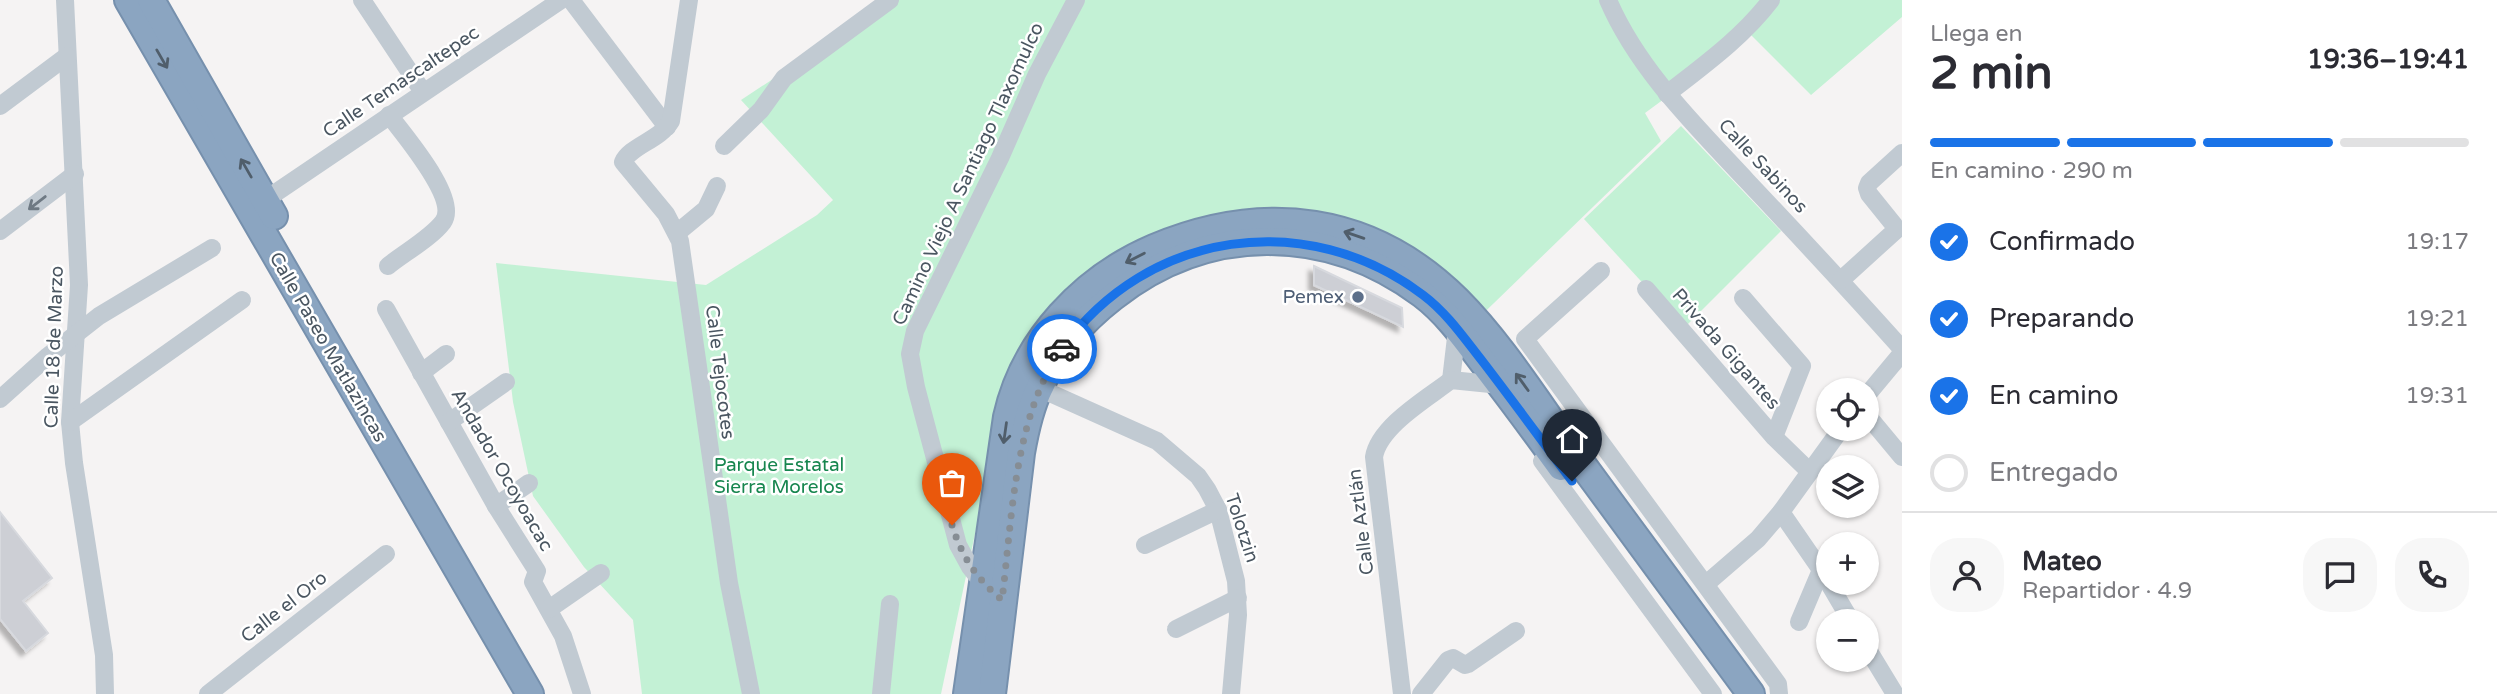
<!DOCTYPE html>
<html lang="es">
<meta charset="utf-8">
<style>
:root{--surface:#fff;--page:#f7f7f7;--text:#2b2b33;--muted:#7c7c81;--line:#e1e1e2;--accent:#1a73e8}
body{margin:0;font-family:"Varela Round",sans-serif;background:var(--page);color:var(--text);height:100vh;display:flex;flex-direction:column;font-size:26px;white-space:nowrap}
*{box-sizing:border-box;margin:0}
p{font-size:23px;color:var(--muted)}
.icon{flex:none;width:38px;height:38px;fill:none;stroke:currentColor;stroke-width:2;stroke-linecap:round;stroke-linejoin:round}
.map{position:relative;flex:1;overflow:hidden}
.drawer{display:flex;flex-direction:column;background:var(--surface);width:595px}
.drawer>*{flex:none}
.tools{position:absolute;left:1816px;top:378px;display:grid;gap:14px}
.tools a{display:grid;place-items:center;width:63px;height:63px;border-radius:50%;background:var(--surface);box-shadow:0 2px 5px #0004;font-size:35px}
.pin{position:absolute;display:grid;place-items:center;width:60px;height:60px;color:#fff;margin:-72px -30px;border-radius:50% 50% 50% 0;rotate:-45deg;box-shadow:0 0 7px #0007}
.pin .icon{rotate:45deg}
.courier{position:absolute;display:grid;place-items:center;width:70px;height:70px;margin:-35px;border:5px solid #1a73e8;border-radius:50%;background:#fff;color:#222;box-shadow:0 2px 9px #0007}
.overview em{font-style:normal;font-weight:800}
.overview div{display:flex;flex-direction:column-reverse}
.overview{display:flex;align-items:center;justify-content:space-between;height:119px;padding:0 28px}
h1{font-size:46px;font-weight:800;line-height:52px}
.bar{display:grid;grid-template-columns:repeat(4,1fr);gap:10px 7px;align-content:center;height:84px;padding:0 28px}
.bar i{height:9px;border-radius:5px;background:var(--line)}
.bar .selected{background:var(--accent)}
.bar p{grid-column:span 4}
.line{display:flex;align-items:center;gap:18px;padding:0 28px;border-top:2px solid var(--line)}
.line div{flex:1}
.round{display:grid;place-items:center;flex:none;width:74px;height:74px;border-radius:28px;background:var(--page)}
ol{padding:0 28px;list-style:none}
li{display:flex;align-items:center;gap:21px;height:77px}
li p{margin-inline-start:auto}
li .icon{padding:7px;border-radius:50%;background:var(--accent);color:#fff;stroke-width:4}
li:last-child{color:var(--muted)}
li i{width:38px;height:38px;border:4px solid var(--line);border-radius:50%}
main{display:flex;flex:1;min-height:0}
.map>svg:first-child{display:block}
.green{fill:#c3f1d5}
.building{fill:#cdcfd5;stroke:#d7d9de;stroke-width:2;filter:url(#shadow)}
.lines{fill:none;stroke-linecap:round;stroke-linejoin:round}
.highway-casing{stroke:#7690ad;stroke-width:30}
.minor{stroke:#c1cad2;stroke-width:18}
.highway{stroke:#8ba5c1;stroke-width:26}
.oneway{stroke:#505e6b}
.oneway2{stroke:#6e7983}
.done{stroke:#868d94;stroke-width:7;stroke-dasharray:0 12.6}
.route{stroke:#1a73e8;stroke-width:9}
.service-dot{fill:#5c6f8a;stroke:#fff;stroke-width:2.5}
.labels{text-anchor:middle;dominant-baseline:central;stroke-width:5;stroke-linejoin:round;paint-order:stroke}
.street-label{font-size:19px;fill:#4a5661;stroke:#fff}
.service-label{font-size:19px;fill:#4e5e75;stroke:#fff;text-anchor:end}
.park-label{font-size:19px;fill:#17864f;stroke:#fff}
</style>
<main>
<div class="map">
<svg width="1902" height="694" viewBox="0 0 1902 694">
<defs>
<filter id="shadow"><feDropShadow dx="-5" dy="5" stdDeviation="2" flood-color="#0004"/></filter>
</defs>
<rect width="100%" height="100%" fill="#f5f3f3"/>
<g class="green">
<polygon points="893,0 1902,0 1902,17 1811,95 1751,35 1645,113 1661,141 1462,334 1418,291 1284,232 1103,274 1010,369 941,694 642,694 633,620 584,567 533,496 513,402 496,263 706,285 817,215 833,200 741,100"/>
<polygon points="1681,126 1781,231 1684,328 1584,219"/>
</g>
<g class="building">
<polygon points="1314,266 1402,308 1403,327 1314,285"/>
<polygon points="0,512 52,578 23,601 48,633 26,651 0,619"/>
</g>
<g class="lines">
<g class="highway-casing">
<g id="highway">
<polyline points="128,0 530,694"/>
<polyline points="151,0 274,216"/>
<path d="M 967,694 L 1007,417 C 1024,340 1084,278 1154,248 C 1264,202 1371,215 1457,300 C 1503,346 1540,407 1579,460 C 1636,538 1694,616 1751,694"/>
<path d="M 992,694 L 1021,453 C 1025,430 1030,407 1040,387 C 1056,350 1082,321 1113,297 C 1207,223 1326,223 1422,294 C 1446,312 1464,337 1482,361 C 1509,396 1535,431 1561,467"/>
</g>
</g>
<g class="minor">
<polyline points="65,0 79,285 70,422 74,463 104,655 105,694"/>
<polyline points="362,0 423,92"/>
<polyline points="571,0 667,127"/>
<path d="M 689,0 L 671,121 C 660,140 630,146 623,162 L 666,214 L 680,241 L 729,583 L 751,694"/>
<path d="M 1608,0 C 1638,70 1696,126 1747,181 C 1799,236 1851,292 1902,349"/>
<path d="M 1667,94 C 1704,65 1742,38 1771,0"/>
<polyline points="0,106 67,56"/>
<polyline points="724,146 761,110 784,78 890,0"/>
<polyline points="265,200 561,0"/>
<polyline points="0,231 75,174"/>
<polyline points="677,233 706,209 717,186"/>
<path d="M 388,266 C 404,253 431,238 443,222 C 460,199 403,134 389,115"/>
<polyline points="1601,271 1525,339 1778,684 1779,694"/>
<polyline points="1841,280 1895,231 1894,225 1869,194 1867,188 1869,183 1902,153"/>
<polyline points="1646,289 1774,437 1809,471"/>
<polyline points="1743,298 1802,366 1774,437"/>
<polyline points="386,309 496,506 537,571 533,582 563,636 582,694"/>
<polyline points="421,373 446,354"/>
<polyline points="1451,380 1457,329"/>
<polyline points="1039,388 1157,441 1198,476 1207,489 1218,510 1236,581 1238,615 1231,694"/>
<polyline points="1867,395 1902,353"/>
<polyline points="0,399 48,356 99,316 212,248"/>
<polyline points="1867,415 1902,457"/>
<polyline points="70,422 242,300"/>
<polyline points="449,422 506,382"/>
<polyline points="1542,461 1713,694"/>
<polyline points="496,506 529,483"/>
<polyline points="1781,512 1821,570 1851,621"/>
<polyline points="1145,545 1218,510"/>
<polyline points="1706,584 1758,539 1781,512 1841,429"/>
<polyline points="985,586 970,567 958,545 916,387 910,354 915,331 1000,158 1037,74 1076,0"/>
<polyline points="549,609 601,573"/>
<polyline points="1799,622 1821,570"/>
<polyline points="1176,629 1238,598"/>
<polyline points="1867,648 1895,694"/>
<polyline points="208,694 386,554"/>
<polyline points="881,694 890,604"/>
<path d="M 1402,694 L 1374,457 C 1379,426 1428,398 1451,380 L 1500,385"/>
<polyline points="1421,694 1448,660 1453,658 1465,665 1468,664 1516,631"/>
</g>
<use href="#highway" class="highway"/>
</g>
<defs><path id="oneway-shaft" d="M-6 0H5M1.5-3L5.5 0L1.5 3" fill="none" stroke-width="1.6" stroke-linecap="round" stroke-linejoin="round" transform="scale(1.75)"/></defs>
<g class="oneway">
<use href="#oneway-shaft" transform="translate(162 59) rotate(60)"/>
<use href="#oneway-shaft" transform="translate(246 168) rotate(-120)"/>
<use href="#oneway-shaft" transform="translate(1354 235) rotate(-161)"/>
<use href="#oneway-shaft" transform="translate(1135 258) rotate(153)"/>
<use href="#oneway-shaft" transform="translate(1522 382) rotate(-126)"/>
<use href="#oneway-shaft" transform="translate(1005 433) rotate(98)"/>
</g>
<use class="oneway2" href="#oneway-shaft" transform="translate(37 203) rotate(142)"/>
<g class="lines">
<path class="done" d="M 952,525 C 962,557 976,578 1002,600 C 1012,520 1014,415 1062,349"/>
<path class="route" d="M 1062,349 C 1147,230 1307,207 1423,295 C 1447,313 1464,338 1483,362 C 1513,401 1542,441 1572,481"/>
</g>
<circle class="service-dot" cx="1358" cy="297" r="7"/>
<g class="labels">
<g class="street-label">
<text transform="translate(401 82) rotate(-34)">Calle Temascaltepec</text>
<text transform="translate(1763 166) rotate(47)">Calle Sabinos</text>
<text transform="translate(968 174) rotate(-65)">Camino Viejo A Santiago Tlaxomulco</text>
<text transform="translate(54 347) rotate(-88)">Calle 18 de Marzo</text>
<text transform="translate(328 347) rotate(60)">Calle Paseo Matlazincas</text>
<text transform="translate(1726 349) rotate(49)">Privada Gigantes</text>
<text transform="translate(720 372) rotate(83)">Calle Tejocotes</text>
<text transform="translate(502 470) rotate(60)">Andador Ocoyoacac</text>
<text transform="translate(1361 522) rotate(-97)">Calle Aztlán</text>
<text transform="translate(1242 528) rotate(72)">Tolotzin</text>
<text transform="translate(284 607) rotate(-38)">Calle el Oro</text>
</g>
<g class="service-label">
<text x="1344" y="297">Pemex</text>
</g>
<g class="park-label">
<text x="779" y="465">Parque Estatal<tspan x="779" dy="22">Sierra Morelos</tspan></text>
</g>
</g>
</svg>
<div class="tools">
<a><svg class="icon" aria-label="locate" viewBox="0 0 24 24"><circle cx="12" cy="12" r="6"/><path d="M12 2v4M12 18v4M2 12h4M18 12h4"/></svg></a>
<a><svg class="icon" aria-label="layers" viewBox="0 0 24 24"><path d="M12 4l9 5-9 5-9-5zM3 14l9 5 9-5"/></svg></a>
<a>+</a>
<a>−</a>
</div>
<div class="pin" style="left:952px;top:525px;background:#ea580c"><svg class="icon" aria-label="bag" viewBox="0 0 24 24"><path d="M5 8h14l-1 12H6zM9 8a3 3 0 0 1 6 0"/></svg></div>
<div class="pin" style="left:1572px;top:481px;background:#1f2937"><svg class="icon" aria-label="home" viewBox="0 0 24 24"><path d="M3 11l9-7 9 7M6 9v11h12V9"/></svg></div>
<div class="courier" style="left:1062px;top:349px"><svg class="icon" aria-label="car" viewBox="0 0 24 24"><path d="M5 17H2v-5l4-1 3-4h7l3 4 3 1v5h-3M9 17h6M6 11h13"/><circle cx="7" cy="17" r="2"/><circle cx="17" cy="17" r="2"/></svg></div>
</div>
<section class="drawer">
<div class="overview"><div><h1>2 min</h1><p>Llega en</p></div><em>19:36–19:41</em></div>
<div class="bar"><i class="selected"></i><i class="selected"></i><i class="selected"></i><i></i><p>En camino · 290 m</p></div>
<ol>
<li><svg class="icon" aria-label="check" viewBox="0 0 24 24"><path d="M5 12l5 5 9-10"/></svg>Confirmado<p>19:17</p></li>
<li><svg class="icon" aria-label="check" viewBox="0 0 24 24"><path d="M5 12l5 5 9-10"/></svg>Preparando<p>19:21</p></li>
<li><svg class="icon" aria-label="check" viewBox="0 0 24 24"><path d="M5 12l5 5 9-10"/></svg>En camino<p>19:31</p></li>
<li><i></i>Entregado</li>
</ol>
<div class="line" style="height:126px"><a class="round"><svg class="icon" aria-label="person" viewBox="0 0 24 24"><circle cx="12" cy="8" r="4"/><path d="M4 21q1-7 8-7t8 7"/></svg></a><div><b>Mateo</b><p>Repartidor · 4.9</p></div><a class="round"><svg class="icon" aria-label="chat" viewBox="0 0 24 24"><path d="M4 5h16v11H9l-5 4z"/></svg></a><a class="round"><svg class="icon" aria-label="phone" viewBox="0 0 24 24"><path d="M5 4h4l2 5-3 2q2 4 5 5l2-3 5 2v4C11 20 4 13 5 4z"/></svg></a></div>
</section>
</main>
